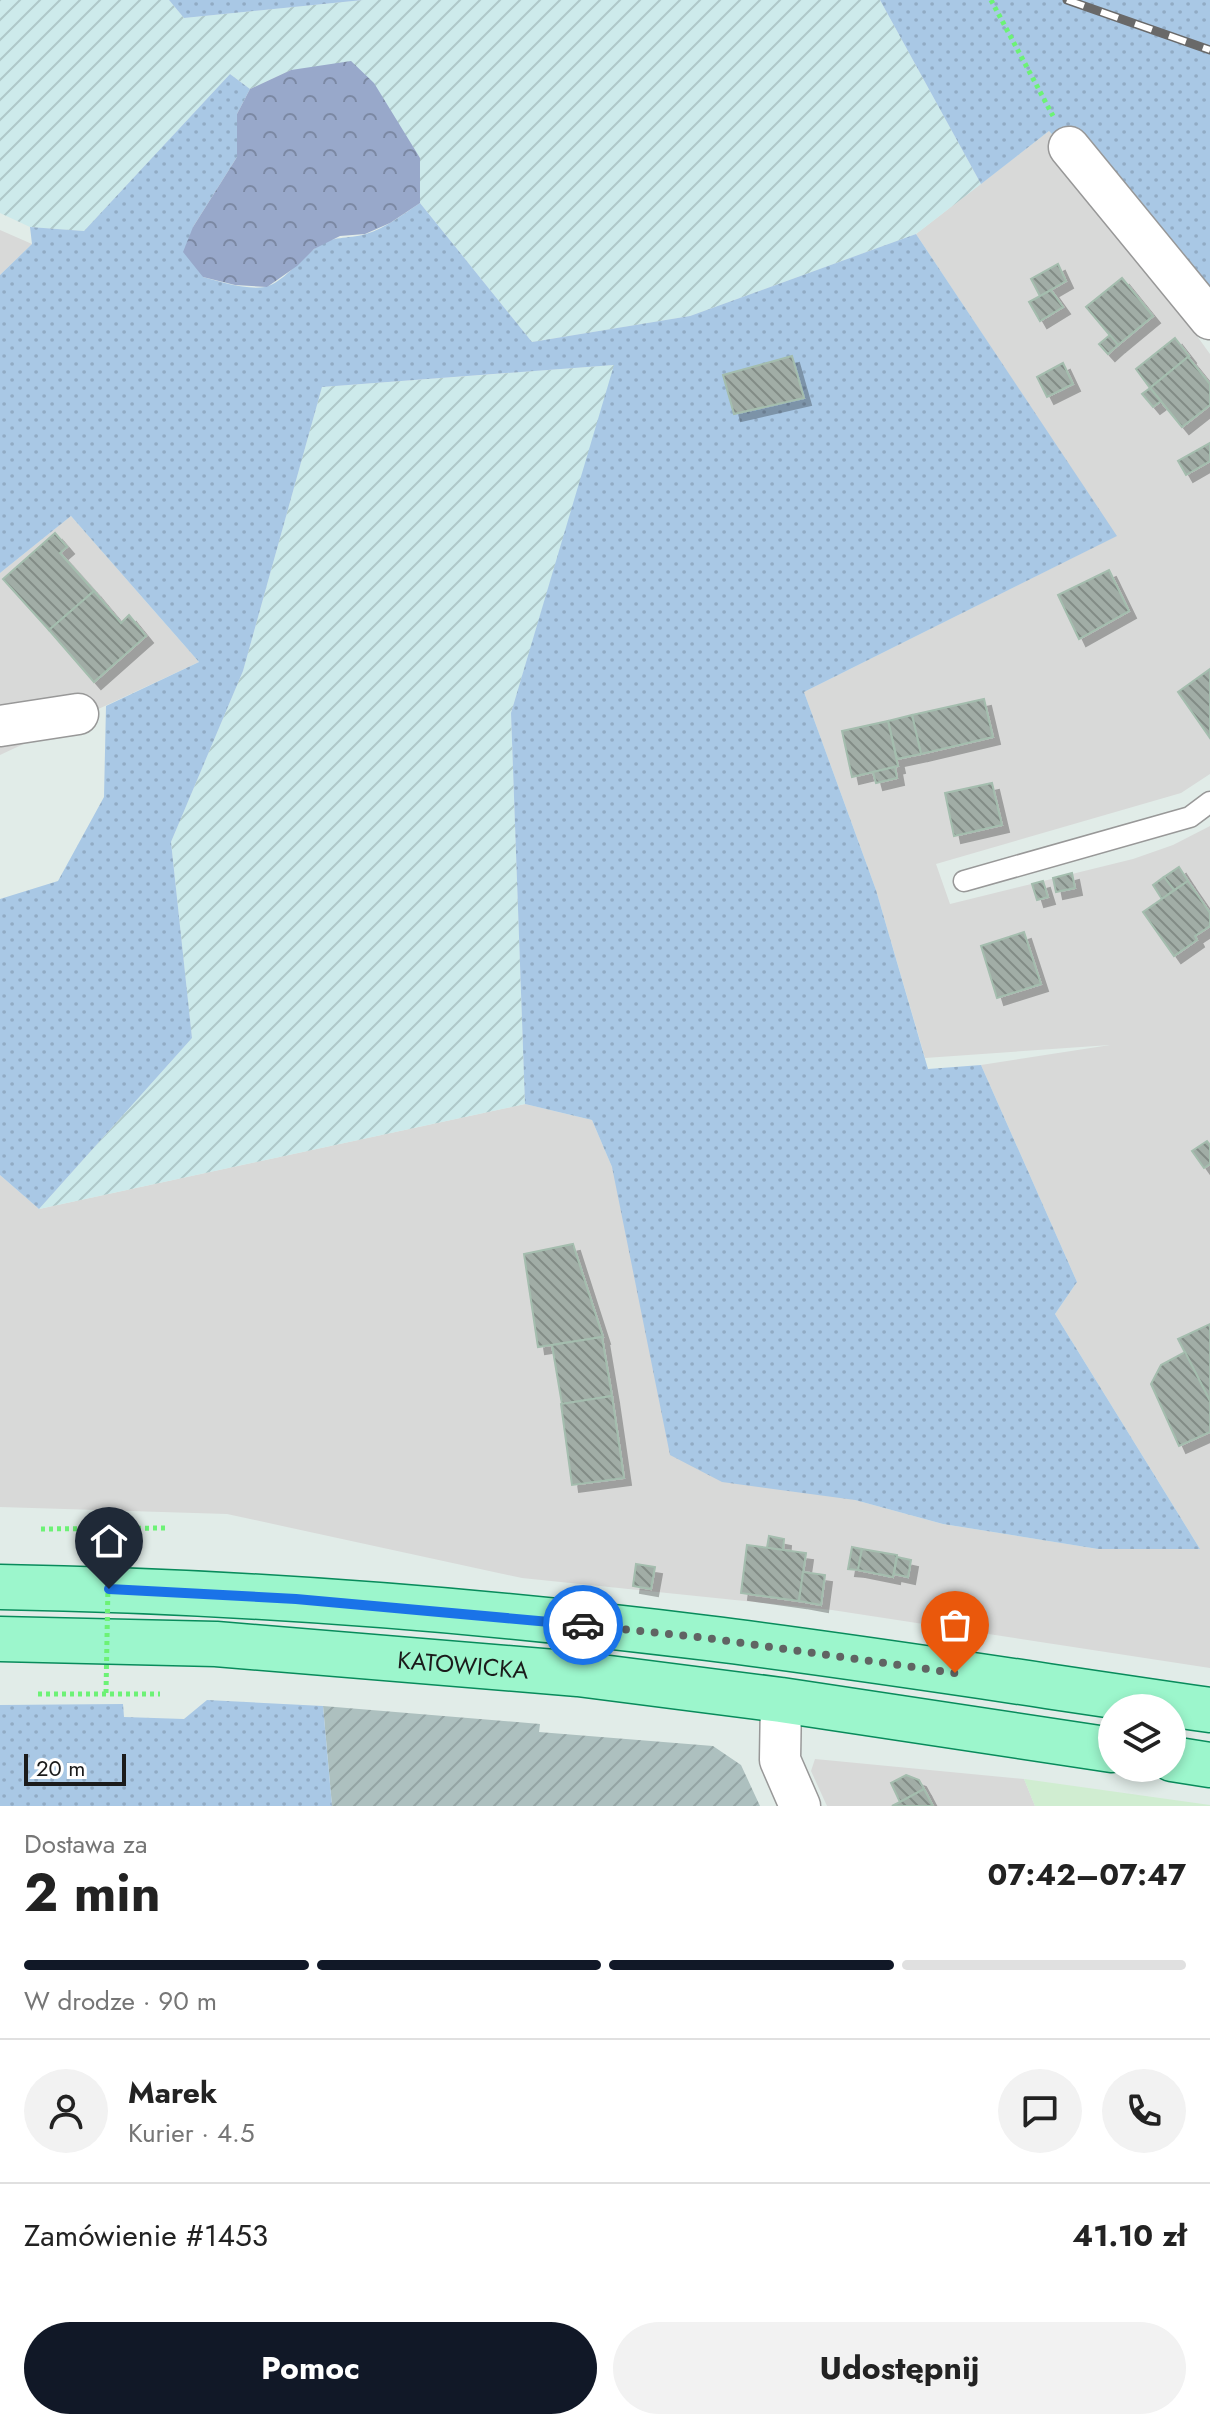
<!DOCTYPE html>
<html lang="pl">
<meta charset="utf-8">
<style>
:root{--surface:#fff;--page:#f2f2f2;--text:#222;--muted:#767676;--line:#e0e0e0;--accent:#111827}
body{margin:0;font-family:Jost,sans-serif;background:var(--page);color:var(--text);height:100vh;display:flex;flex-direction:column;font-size:30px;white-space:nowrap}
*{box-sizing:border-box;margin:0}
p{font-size:26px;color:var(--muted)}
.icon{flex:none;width:44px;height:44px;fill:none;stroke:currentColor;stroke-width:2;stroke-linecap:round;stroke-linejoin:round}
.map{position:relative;height:1806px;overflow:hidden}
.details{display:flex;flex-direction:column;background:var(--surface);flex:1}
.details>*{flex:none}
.controls{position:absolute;left:1098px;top:1694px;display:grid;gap:16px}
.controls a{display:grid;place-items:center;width:88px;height:88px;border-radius:50%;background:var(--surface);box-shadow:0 4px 12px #0003;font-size:40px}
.scale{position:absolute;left:24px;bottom:20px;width:102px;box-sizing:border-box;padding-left:8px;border:4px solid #1b1b1b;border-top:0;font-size:22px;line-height:28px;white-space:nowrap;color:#1b1b1b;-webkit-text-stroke:6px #fff;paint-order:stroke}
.pin{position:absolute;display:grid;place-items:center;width:68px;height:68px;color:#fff;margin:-82px -34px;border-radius:50% 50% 50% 0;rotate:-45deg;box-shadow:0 0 8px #0007}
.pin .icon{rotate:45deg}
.courier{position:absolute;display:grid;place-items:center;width:80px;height:80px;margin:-40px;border:6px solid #1a73e8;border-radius:50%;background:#fff;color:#222;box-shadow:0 2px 10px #0007}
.overview em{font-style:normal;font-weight:700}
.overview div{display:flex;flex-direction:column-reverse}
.overview{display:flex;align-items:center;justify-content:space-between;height:136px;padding:0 24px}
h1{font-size:52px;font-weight:700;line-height:60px}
.bar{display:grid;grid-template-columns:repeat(4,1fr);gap:12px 8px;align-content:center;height:96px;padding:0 24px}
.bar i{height:10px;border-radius:6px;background:var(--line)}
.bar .active{background:var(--accent)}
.bar p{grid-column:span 4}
.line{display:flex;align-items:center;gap:20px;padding:0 24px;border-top:2px solid var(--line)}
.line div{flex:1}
.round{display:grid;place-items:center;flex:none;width:84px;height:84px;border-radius:42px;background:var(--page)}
.cta{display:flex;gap:16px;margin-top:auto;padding:16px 24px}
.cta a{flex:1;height:92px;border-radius:48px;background:var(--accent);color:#fff;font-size:32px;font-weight:700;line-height:92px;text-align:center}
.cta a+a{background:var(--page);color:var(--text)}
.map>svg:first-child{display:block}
.residential{fill:#d8d9d8}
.commercial{fill:#d0edd1}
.construction{fill:url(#construction-furrows)}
.farmland{fill:url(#farmland-furrows)}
.grass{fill:url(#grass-dots)}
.forest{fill:url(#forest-crowns)}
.building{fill:url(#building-back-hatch);stroke:#a4bdae;stroke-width:2;filter:url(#shadow)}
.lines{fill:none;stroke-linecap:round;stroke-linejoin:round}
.service-casing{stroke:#989898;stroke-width:23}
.minor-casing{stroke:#989898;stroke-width:43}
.primary-casing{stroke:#088b5b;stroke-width:47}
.path{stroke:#6cf275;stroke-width:5;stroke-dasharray:4 4;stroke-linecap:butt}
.service{stroke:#fff;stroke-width:20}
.minor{stroke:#fff;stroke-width:40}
.primary{stroke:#9cf6cc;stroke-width:44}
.rail-casing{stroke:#696969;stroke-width:9}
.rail{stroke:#fff;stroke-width:6;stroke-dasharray:18;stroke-linecap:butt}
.path-bridge{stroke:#6cf275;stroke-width:5;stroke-dasharray:4 4;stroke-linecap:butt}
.done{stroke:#606463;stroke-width:8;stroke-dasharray:0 14.4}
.route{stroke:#1a73e8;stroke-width:10}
.labels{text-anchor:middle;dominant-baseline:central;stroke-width:6;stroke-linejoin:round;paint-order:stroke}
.street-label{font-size:24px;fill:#1b1b1b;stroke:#fff}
</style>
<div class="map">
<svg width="1210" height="1806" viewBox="0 0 1210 1806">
<defs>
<pattern id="construction-furrows" width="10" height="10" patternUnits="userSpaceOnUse" patternTransform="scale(2)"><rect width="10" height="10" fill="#adc0bf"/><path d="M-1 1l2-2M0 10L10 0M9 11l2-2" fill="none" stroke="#94a4a4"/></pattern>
<pattern id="farmland-furrows" width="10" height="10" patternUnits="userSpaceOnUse" patternTransform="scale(2)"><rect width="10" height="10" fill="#cdeaeb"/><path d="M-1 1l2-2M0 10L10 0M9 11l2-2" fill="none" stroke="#afc8c9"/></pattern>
<pattern id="grass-dots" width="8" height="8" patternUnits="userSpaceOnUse" patternTransform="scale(2)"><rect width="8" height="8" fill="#a9c8e5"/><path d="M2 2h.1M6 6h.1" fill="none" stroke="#91abc4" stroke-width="1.8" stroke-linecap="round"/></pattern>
<pattern id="forest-crowns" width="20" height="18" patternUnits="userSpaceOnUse" patternTransform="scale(2)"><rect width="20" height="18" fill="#98a8ca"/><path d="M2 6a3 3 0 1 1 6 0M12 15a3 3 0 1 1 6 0" fill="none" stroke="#7b88a3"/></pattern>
<pattern id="building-back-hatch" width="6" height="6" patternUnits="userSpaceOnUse" patternTransform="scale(2)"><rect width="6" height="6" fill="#a1ada6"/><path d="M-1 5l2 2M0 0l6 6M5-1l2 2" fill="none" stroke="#828c86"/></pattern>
<filter id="shadow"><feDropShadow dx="7" dy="7" stdDeviation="0" flood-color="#0004"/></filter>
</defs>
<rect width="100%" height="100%" fill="#e1ece8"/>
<g class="residential">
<polygon points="1049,131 1210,354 1210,774 1181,793 936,864 950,904 1133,859 1173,845 1210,826 1210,1668 832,1610 522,1578 227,1514 0,1507 0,1175 39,1209 525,1104 592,1120 612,1167 855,1500 943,1524 1098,1549 1200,1549 1055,1314 1077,1282 981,1065 1110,1045 925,1058 876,890 804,692 1116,536 916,234"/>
<polygon points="0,230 32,244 0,275"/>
<polygon points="71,516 199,662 0,755 0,573"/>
<polygon points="815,1759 1024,1779 1035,1806 827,1806 811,1771"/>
</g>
<polygon class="commercial" points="1024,1779 1210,1805 1210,1806 1035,1806"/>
<polygon class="construction" points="323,1706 540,1724 539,1732 713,1746 741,1765 760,1806 332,1806"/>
<g class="farmland">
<polygon points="0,0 169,0 184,18 363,0 880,0 981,184 916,234 690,316 532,342 420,203 420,158 397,122 291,70 250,89 230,74 84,231 30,227 0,213"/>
<polygon points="615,365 511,713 525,1104 39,1209 192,1038 171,842 243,671 322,387"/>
</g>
<g class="grass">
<polygon points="169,0 363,0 184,18"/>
<polygon points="880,0 1210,0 1210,306 1049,131 981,184"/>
<path d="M 230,74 L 250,89 L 237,114 L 237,157 L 193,227 L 203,277 C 222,282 245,290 265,287 C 281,284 300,260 314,249 C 334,234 346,240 366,234 C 386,228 403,214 420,203 L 532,342 L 690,316 L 916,234 L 1117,536 L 804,692 L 876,890 L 928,1069 L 981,1065 L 1077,1282 L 1055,1314 L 1200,1549 L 1098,1549 L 943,1524 L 855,1500 L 722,1482 L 670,1455 L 612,1167 L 592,1120 L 525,1104 L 511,713 L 614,365 L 322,387 L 243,671 L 171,842 L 192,1038 L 39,1209 L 0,1175 L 0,899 L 58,881 L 104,797 L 106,706 L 199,662 L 71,516 L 0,573 L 0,275 L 32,244 L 30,227 L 84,231 Z"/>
<polygon points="207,1700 323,1706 332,1806 0,1806 0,1705 123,1704 124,1717 184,1719"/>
</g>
<polygon class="forest" points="351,61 374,83 420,158 420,203 390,223 365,234 340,236 314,249 297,266 267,287 235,285 203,277 183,252 193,227 237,157 237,114 250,89 291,70"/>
<g class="building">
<polygon points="1058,264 1066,281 1040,296 1031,279"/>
<polygon points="1122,278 1153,316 1118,345 1086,307"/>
<polygon points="1051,290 1063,307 1040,321 1029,302"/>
<polygon points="1110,335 1118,345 1108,354 1099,344"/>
<polygon points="1175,338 1189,356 1150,388 1136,369"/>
<polygon points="792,356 804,398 734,414 723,375"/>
<polygon points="1188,357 1210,384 1210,405 1182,427 1150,388"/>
<polygon points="1063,363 1073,384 1047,397 1037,377"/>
<polygon points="1150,388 1161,401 1153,407 1142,394"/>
<polygon points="1210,443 1210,461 1186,475 1178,461"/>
<polygon points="55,533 67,547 60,553 94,591 49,630 3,579"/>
<polygon points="1109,570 1129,611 1079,639 1058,595"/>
<polygon points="94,591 121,623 129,615 146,636 94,682 49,630"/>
<polygon points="1210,669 1210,738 1178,692"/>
<polygon points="984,699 993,737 921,754 912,715"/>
<polygon points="912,715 921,754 897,759 888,721"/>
<polygon points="888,721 898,766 852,777 842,731"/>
<polygon points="895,767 897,778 876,783 873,772"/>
<polygon points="992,783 1002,825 954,836 945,793"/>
<polygon points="1179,867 1188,881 1174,890 1164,877"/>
<polygon points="1072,873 1075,888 1056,892 1053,878"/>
<polygon points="1164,877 1174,890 1162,899 1153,885"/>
<polygon points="1043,881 1048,897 1037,900 1032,884"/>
<polygon points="1188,881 1210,913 1210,926 1195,936 1197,940 1174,956 1143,912"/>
<polygon points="1024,932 1041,984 997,998 981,946"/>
<polygon points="1207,1141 1210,1145 1210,1164 1204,1168 1192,1151"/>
<polygon points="573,1244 603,1337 538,1347 524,1254"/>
<polygon points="1210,1324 1210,1401 1178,1339"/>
<polygon points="602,1337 612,1396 562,1404 552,1345"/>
<polygon points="1185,1352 1210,1401 1210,1432 1179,1446 1151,1384 1161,1365"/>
<polygon points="612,1396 624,1478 572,1485 561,1404"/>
<polygon points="769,1536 784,1539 783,1550 767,1548"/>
<polygon points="747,1545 806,1553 799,1601 741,1593"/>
<polygon points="852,1547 862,1549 858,1570 848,1569"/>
<polygon points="862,1549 897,1555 893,1577 858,1570"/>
<polygon points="897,1557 911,1560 908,1577 894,1574"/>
<polygon points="636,1564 655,1567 651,1589 633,1586"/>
<polygon points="803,1572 825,1575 821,1605 799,1601"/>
<polygon points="906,1775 919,1780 924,1789 900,1802 891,1783"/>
<polygon points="924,1789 933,1806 892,1806 900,1802"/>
</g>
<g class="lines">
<g class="service-casing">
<polyline id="service" points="964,881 1190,817 1210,802"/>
</g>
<g class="minor-casing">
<g id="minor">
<polyline points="1069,147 1210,319"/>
<polyline points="0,726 78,714"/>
<polyline points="781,1700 780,1760 800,1806"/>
</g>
</g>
<g class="primary-casing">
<g id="primary">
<path d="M 0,1587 C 236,1591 473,1609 707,1638 C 875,1659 1043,1686 1210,1710"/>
<path id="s1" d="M 0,1639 L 216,1644 L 578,1674 L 781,1700 L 1112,1750"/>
<polyline points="1172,1759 1210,1765"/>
</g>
</g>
<g class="path">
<polyline points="991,0 1053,116"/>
<polyline points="41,1529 166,1528"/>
<polyline points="38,1694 160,1694"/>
</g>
<use href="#service" class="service"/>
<use href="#minor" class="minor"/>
<use href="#primary" class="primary"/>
<g class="rail-casing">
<polyline id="rail" points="1067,0 1210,50"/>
</g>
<use href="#rail" class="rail"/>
<polyline class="path-bridge" points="106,1693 109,1529"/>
</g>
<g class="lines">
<polyline class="done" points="583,1625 707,1638 955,1673"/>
<polyline class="route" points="109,1589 296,1599 583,1625"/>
</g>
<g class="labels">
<g class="street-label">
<text stroke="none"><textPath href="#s1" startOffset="464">KATOWICKA</textPath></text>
</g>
</g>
</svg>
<div class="controls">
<a><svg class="icon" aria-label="layers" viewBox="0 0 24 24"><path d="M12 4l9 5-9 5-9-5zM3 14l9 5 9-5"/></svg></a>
</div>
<div class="scale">20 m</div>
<div class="pin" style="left:955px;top:1673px;background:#ea580c"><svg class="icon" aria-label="bag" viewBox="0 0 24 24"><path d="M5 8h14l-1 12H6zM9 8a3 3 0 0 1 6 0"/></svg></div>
<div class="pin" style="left:109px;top:1589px;background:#1f2937"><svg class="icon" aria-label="home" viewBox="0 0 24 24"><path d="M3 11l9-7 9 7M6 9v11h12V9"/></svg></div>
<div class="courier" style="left:583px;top:1625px"><svg class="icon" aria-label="car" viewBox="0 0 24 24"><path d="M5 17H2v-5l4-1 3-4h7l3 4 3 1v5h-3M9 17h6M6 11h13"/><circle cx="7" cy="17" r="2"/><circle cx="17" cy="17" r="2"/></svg></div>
</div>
<section class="details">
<div class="overview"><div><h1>2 min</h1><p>Dostawa za</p></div><em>07:42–07:47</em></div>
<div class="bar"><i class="active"></i><i class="active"></i><i class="active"></i><i></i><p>W drodze · 90 m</p></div>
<div class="line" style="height:144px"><a class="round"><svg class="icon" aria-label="person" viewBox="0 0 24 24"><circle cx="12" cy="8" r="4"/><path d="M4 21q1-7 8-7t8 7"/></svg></a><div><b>Marek</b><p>Kurier · 4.5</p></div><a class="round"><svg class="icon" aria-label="chat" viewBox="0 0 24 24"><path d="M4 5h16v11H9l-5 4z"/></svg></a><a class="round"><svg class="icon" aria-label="phone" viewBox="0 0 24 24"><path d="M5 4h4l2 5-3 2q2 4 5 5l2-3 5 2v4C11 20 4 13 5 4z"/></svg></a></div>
<div class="line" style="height:104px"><div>Zamówienie #1453</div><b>41.10 zł</b></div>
<div class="cta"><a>Pomoc</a><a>Udostępnij</a></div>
</section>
